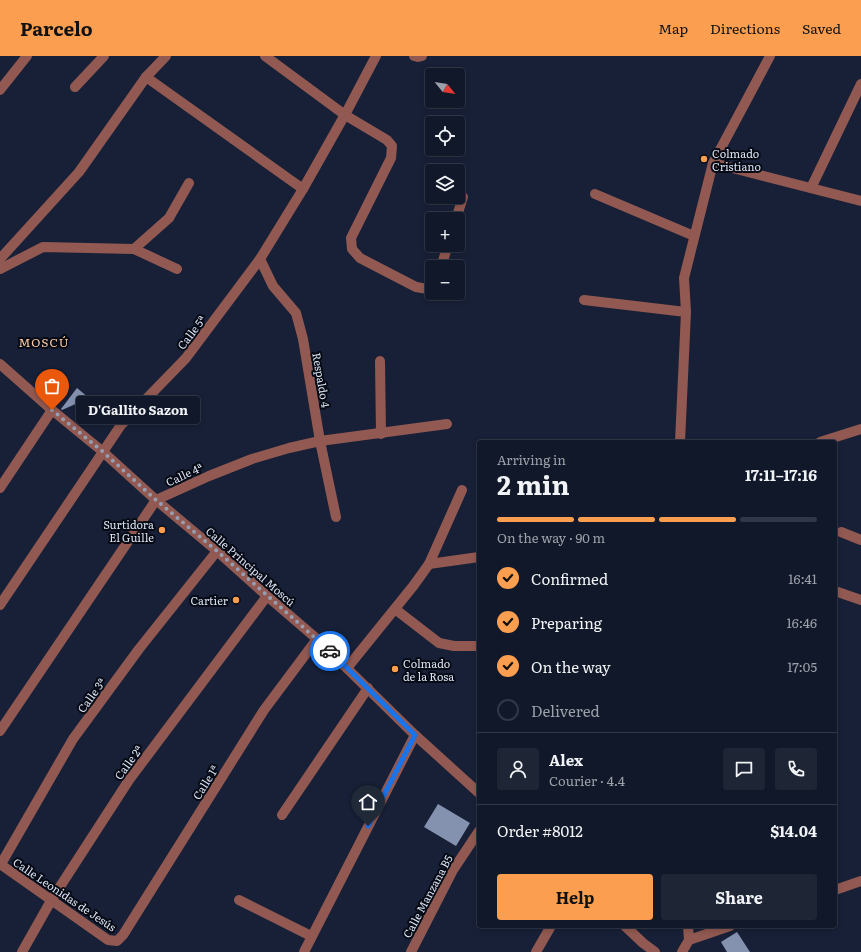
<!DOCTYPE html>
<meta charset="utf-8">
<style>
:root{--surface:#111829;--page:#1e2535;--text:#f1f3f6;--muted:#9ca0a8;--line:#303746;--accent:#fb9e50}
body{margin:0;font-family:Literata,serif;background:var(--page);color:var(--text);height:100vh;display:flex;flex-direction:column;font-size:15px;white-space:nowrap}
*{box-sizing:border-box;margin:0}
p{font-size:13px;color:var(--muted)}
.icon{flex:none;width:22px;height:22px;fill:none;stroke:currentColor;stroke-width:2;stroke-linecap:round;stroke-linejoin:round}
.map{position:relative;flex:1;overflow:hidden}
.side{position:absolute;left:477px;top:384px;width:360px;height:488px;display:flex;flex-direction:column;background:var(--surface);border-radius:4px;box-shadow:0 2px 6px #0003,0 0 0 1px var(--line)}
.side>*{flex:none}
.needle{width:26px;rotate:120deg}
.buttons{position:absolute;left:425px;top:12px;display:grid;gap:8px}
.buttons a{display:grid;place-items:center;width:40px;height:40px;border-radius:4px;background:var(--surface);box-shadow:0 2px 6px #0003,0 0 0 1px var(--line);font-size:20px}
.pin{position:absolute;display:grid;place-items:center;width:34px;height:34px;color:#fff;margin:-41px -17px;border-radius:50% 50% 50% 0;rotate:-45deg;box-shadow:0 0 4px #0007}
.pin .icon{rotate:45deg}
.courier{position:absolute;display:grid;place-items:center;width:40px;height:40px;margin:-20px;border:3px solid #1a73e8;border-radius:50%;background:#fff;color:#222;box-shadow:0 1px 5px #0007}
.bubble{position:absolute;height:28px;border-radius:4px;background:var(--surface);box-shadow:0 2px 6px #0003,0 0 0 1px var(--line);font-size:13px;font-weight:700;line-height:28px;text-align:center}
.headline em{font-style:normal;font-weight:700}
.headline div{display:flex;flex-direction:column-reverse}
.headline{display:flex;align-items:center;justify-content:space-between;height:68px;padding:0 20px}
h1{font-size:26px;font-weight:700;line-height:30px}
.bar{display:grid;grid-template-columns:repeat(4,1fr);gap:6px 4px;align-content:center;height:48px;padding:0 20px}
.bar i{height:5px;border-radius:3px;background:var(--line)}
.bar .selected{background:var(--accent)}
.bar p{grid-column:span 4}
.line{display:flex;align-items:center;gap:10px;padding:0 20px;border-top:1px solid var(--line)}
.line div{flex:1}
.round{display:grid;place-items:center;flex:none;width:42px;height:42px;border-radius:4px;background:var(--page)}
ol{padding:0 20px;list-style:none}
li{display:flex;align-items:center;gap:12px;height:44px}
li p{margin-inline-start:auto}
li .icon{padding:4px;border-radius:50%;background:var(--accent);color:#111;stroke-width:4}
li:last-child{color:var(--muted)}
li i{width:22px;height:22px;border:2px solid var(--line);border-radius:50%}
.action{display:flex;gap:8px;margin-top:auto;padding:8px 20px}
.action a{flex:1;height:46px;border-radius:4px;background:var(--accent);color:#111;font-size:16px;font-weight:700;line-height:46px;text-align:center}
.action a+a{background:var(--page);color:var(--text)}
header{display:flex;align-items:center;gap:24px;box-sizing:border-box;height:56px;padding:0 20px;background:var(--accent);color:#111}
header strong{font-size:19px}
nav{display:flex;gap:22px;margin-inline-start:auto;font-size:14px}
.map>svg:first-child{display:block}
.building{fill:#8592af}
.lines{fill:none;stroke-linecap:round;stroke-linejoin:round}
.minor{stroke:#915951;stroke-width:10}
.done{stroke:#969eb1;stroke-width:4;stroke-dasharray:0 7.2}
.route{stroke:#1a73e8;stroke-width:5}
.poi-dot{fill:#fb9e50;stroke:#060a14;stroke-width:1.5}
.labels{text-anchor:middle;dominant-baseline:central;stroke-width:4;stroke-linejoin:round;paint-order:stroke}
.poi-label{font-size:11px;fill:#dbe2f2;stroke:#060a14;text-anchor:start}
.street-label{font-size:11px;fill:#dbe2f2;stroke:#060a14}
.neighbourhood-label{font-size:12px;letter-spacing:1px;fill:#ffcaa2;stroke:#060a14}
</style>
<header>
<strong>Parcelo</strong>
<nav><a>Map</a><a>Directions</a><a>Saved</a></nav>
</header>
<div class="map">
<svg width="861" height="896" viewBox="0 0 861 896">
<rect width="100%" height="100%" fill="#172037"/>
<g class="building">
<polygon points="77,332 89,342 62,354 61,353"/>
<polygon points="438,748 470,767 456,790 424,771"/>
<polygon points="737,876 750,896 727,896 721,886"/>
</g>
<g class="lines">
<g class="minor">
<polyline points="265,0 345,59 387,84 392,90 391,102 351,182 352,193 360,202 416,231 428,233 432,226"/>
<polyline points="414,0 418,1 422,0"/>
<polyline points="146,21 303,133"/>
<polyline points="75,31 104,0"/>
<polyline points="0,34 27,0"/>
<polyline points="713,107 861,145"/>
<polyline points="811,132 861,28"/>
<polyline points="595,138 694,180"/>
<polyline points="456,163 463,141"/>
<polyline points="134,193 169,162 189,127"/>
<polyline points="0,203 79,116 146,21 166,0"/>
<polyline points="260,203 273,230 296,257 303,283 320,385 336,461"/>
<polyline points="441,211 448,189"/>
<polyline points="0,213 43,191 134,193 177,213"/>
<polyline points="584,244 686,256"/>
<polyline points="380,305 381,378"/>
<polyline points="0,308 52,354 102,395 156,444 217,495 267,540 317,583 415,679 479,737"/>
<polyline points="680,386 686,256 684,222 713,107 770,0"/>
<polyline points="820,386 861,373"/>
<polyline points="0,432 52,354"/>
<polyline points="841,476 861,484"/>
<polyline points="429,508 479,501"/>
<polyline points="835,535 861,544"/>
<polyline points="0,549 121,369 186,302 260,203 303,133 347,55 376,0"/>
<polyline points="395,553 439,587 454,590 479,590"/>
<polyline points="347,612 414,529 429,508 462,434"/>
<polyline points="0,675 156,444 209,420 252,403 289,392 320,385 447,368"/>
<polyline points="282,759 368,632"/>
<polyline points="0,808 108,884 117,885 123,879 264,654 317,583"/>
<polyline points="1,808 73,683 139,593 217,495"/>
<polyline points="835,834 861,825"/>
<polyline points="239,844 311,880"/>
<polyline points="625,870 643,887 655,896"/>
<polyline points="689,884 730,870"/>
<polyline points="22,896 52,843 129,724 267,540"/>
<polyline points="304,896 415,679"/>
<polyline points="411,896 453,814 479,775"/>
<polyline points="536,896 551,870"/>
<polyline points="682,896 689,884 688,870"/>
</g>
</g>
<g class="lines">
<polyline class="done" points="52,354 102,395 156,444 217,495 330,595"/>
<polyline class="route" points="330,595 415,679 368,770"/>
</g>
<g class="poi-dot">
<circle cx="704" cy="103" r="4"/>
<circle cx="162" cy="474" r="4"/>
<circle cx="236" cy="544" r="4"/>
<circle cx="395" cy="613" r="4"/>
</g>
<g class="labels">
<g class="poi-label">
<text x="712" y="97">Colmado<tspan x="712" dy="13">Cristiano</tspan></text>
<text x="154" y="468" text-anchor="end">Surtidora<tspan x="154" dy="13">El Guille</tspan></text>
<text x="228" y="544" text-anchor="end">Cartier</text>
<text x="403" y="607">Colmado<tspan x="403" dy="13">de la Rosa</tspan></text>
</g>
<g class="street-label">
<text transform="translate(191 276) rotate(-53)">Calle 5ª</text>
<text transform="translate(322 324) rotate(80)">Respaldo 4</text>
<text transform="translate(184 418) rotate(-25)">Calle 4ª</text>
<text transform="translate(251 510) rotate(41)">Calle Principal Moscú</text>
<text transform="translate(91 639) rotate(-54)">Calle 3ª</text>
<text transform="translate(128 706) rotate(-54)">Calle 2ª</text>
<text transform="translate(205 726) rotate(-58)">Calle 1ª</text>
<text transform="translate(65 838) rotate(34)">Calle Leonidas de Jesús</text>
<text transform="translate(427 840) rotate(-62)">Calle Manzana B5</text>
</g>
<g class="neighbourhood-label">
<text x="44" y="286">MOSCÚ</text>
</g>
</g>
</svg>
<div class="buttons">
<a><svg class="needle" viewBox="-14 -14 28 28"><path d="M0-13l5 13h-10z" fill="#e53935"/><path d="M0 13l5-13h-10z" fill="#9ca0a8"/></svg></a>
<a><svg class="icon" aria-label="locate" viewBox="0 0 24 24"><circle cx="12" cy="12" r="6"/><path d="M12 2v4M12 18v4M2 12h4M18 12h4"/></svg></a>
<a><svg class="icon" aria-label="layers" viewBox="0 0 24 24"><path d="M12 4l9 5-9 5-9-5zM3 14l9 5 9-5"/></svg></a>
<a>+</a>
<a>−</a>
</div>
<div class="pin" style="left:52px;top:354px;background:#ea580c"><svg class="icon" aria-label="bag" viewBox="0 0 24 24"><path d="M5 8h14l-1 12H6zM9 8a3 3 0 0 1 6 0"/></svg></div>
<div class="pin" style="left:368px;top:770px;background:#1f2937"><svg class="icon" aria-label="home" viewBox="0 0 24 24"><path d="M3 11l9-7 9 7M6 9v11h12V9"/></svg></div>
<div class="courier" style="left:330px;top:595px"><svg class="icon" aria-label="car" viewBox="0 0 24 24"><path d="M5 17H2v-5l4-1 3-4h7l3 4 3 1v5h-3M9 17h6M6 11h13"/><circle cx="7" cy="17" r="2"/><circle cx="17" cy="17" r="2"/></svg></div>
<div class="bubble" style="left:76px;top:340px;width:124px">D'Gallito Sazon</div>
<section class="side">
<div class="headline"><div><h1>2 min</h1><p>Arriving in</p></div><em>17:11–17:16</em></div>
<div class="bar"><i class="selected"></i><i class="selected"></i><i class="selected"></i><i></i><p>On the way · 90 m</p></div>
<ol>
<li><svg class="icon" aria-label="check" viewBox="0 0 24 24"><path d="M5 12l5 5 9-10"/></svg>Confirmed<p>16:41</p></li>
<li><svg class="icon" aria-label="check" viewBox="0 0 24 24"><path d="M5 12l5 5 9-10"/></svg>Preparing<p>16:46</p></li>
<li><svg class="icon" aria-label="check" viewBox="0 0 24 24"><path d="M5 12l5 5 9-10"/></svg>On the way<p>17:05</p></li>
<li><i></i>Delivered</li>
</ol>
<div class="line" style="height:72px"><a class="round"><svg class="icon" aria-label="person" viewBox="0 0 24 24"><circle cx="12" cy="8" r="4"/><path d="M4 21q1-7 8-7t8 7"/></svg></a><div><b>Alex</b><p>Courier · 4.4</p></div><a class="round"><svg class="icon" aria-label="chat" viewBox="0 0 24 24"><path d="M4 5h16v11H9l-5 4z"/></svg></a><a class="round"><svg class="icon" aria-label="phone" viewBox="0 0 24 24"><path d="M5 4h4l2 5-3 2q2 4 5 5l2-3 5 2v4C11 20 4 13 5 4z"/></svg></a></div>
<div class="line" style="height:52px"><div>Order #8012</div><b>$14.04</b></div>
<div class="action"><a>Help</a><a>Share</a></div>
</section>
</div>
